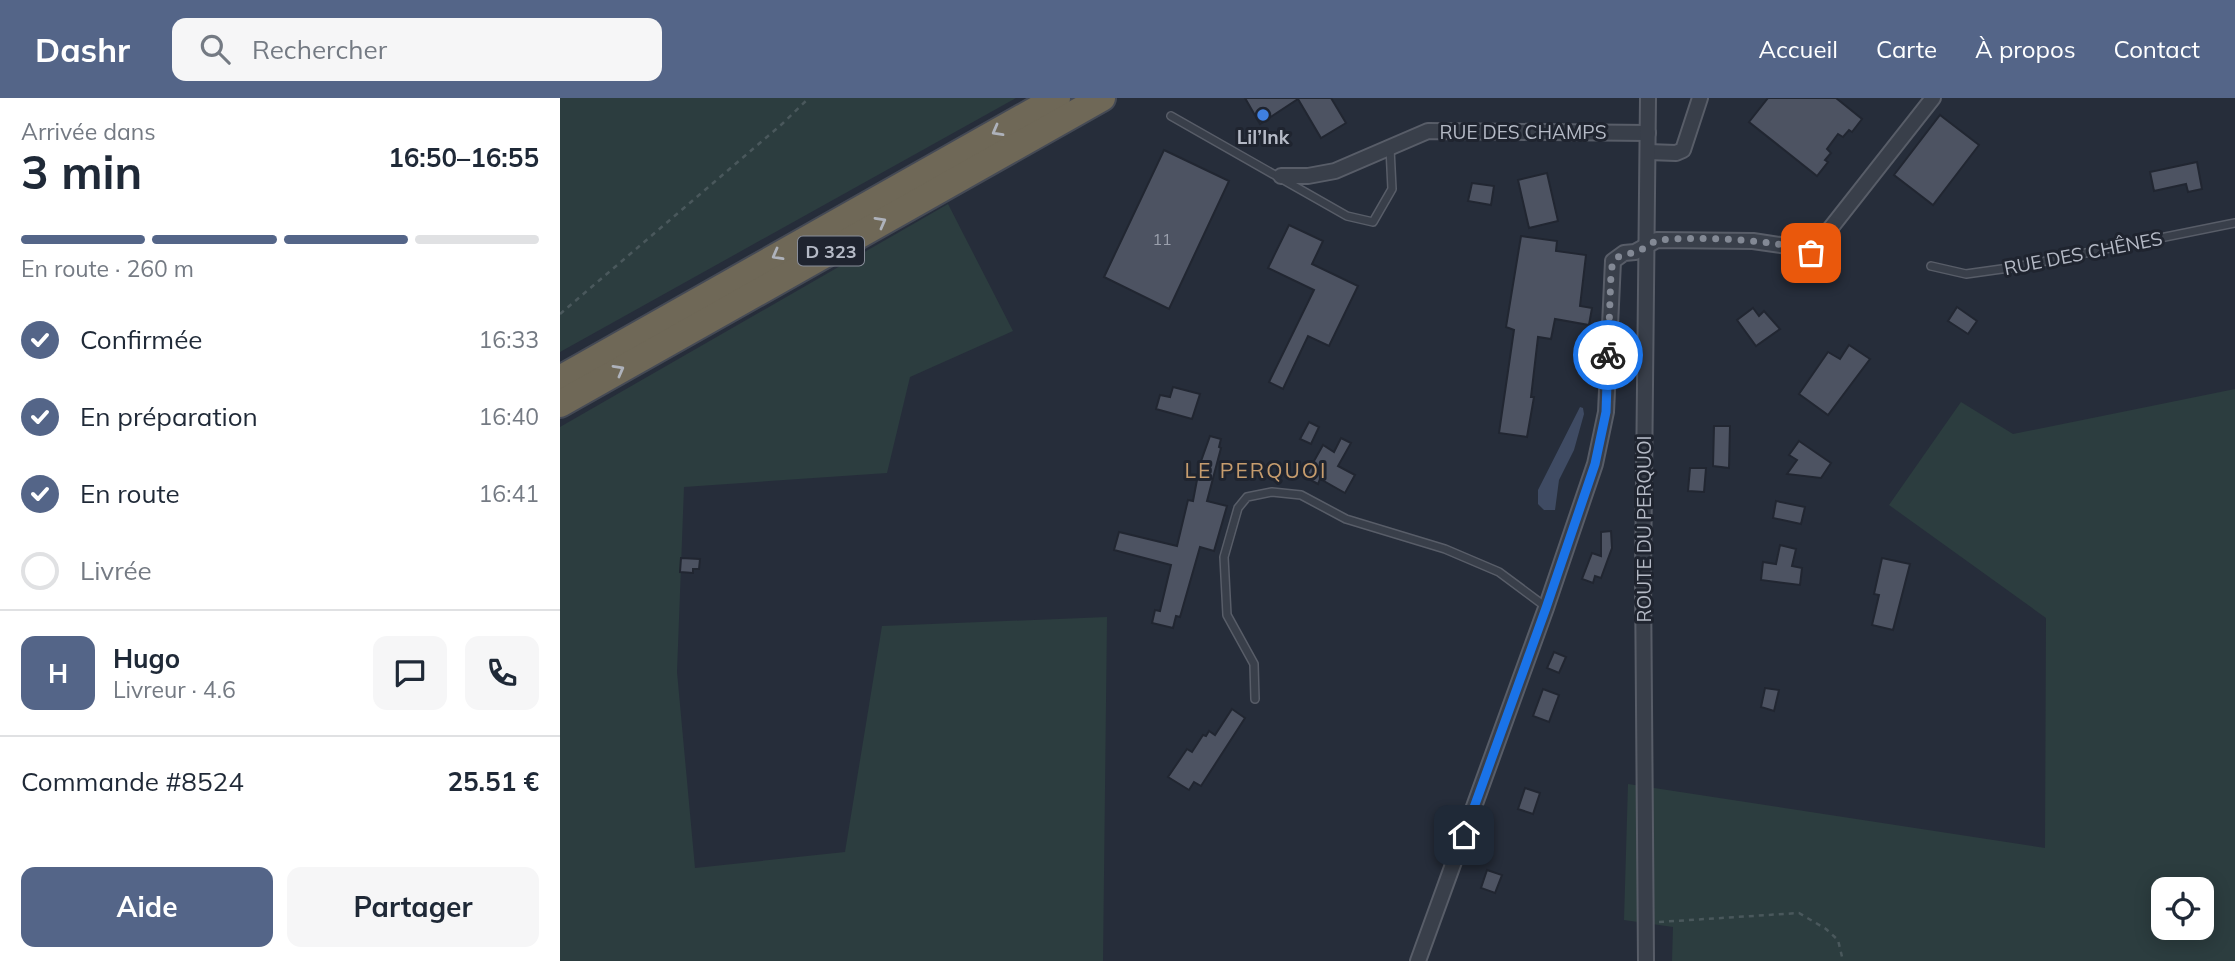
<!DOCTYPE html>
<html lang="fr">
<meta charset="utf-8">
<style>
:root{--surface:#fff;--page:#f6f6f7;--text:#1f2937;--muted:#747a83;--line:#e0e1e3;--accent:#546588}
body{margin:0;font-family:Mulish,sans-serif;background:var(--page);color:var(--text);height:100vh;display:flex;flex-direction:column;font-size:26px;white-space:nowrap}
*{box-sizing:border-box;margin:0}
p{font-size:23px;color:var(--muted)}
.icon{flex:none;width:38px;height:38px;fill:none;stroke:currentColor;stroke-width:2;stroke-linecap:round;stroke-linejoin:round}
.map{position:relative;flex:1;overflow:hidden}
.sheet{display:flex;flex-direction:column;background:var(--surface);width:560px}
.sheet>*{flex:none}
.buttons{position:absolute;left:1591px;top:779px;display:grid;gap:14px}
.buttons a{display:grid;place-items:center;width:63px;height:63px;border-radius:14px;background:var(--surface);box-shadow:0 4px 18px #0003;font-size:35px}
.pin{position:absolute;display:grid;place-items:center;width:60px;height:60px;color:#fff;margin:-30px;border-radius:14px;box-shadow:0 4px 10px #0006}
.courier{position:absolute;display:grid;place-items:center;width:70px;height:70px;margin:-35px;border:5px solid #1a73e8;border-radius:50%;background:#fff;color:#222;box-shadow:0 2px 9px #0007}
.head em{font-style:normal;font-weight:700}
.head div{display:flex;flex-direction:column-reverse}
.head{display:flex;align-items:center;justify-content:space-between;height:119px;padding:0 21px}
h1{font-size:46px;font-weight:700;line-height:52px}
.bar{display:grid;grid-template-columns:repeat(4,1fr);gap:10px 7px;align-content:center;height:84px;padding:0 21px}
.bar i{height:9px;border-radius:5px;background:var(--line)}
.bar .active{background:var(--accent)}
.bar p{grid-column:span 4}
.line{display:flex;align-items:center;gap:18px;padding:0 21px;border-top:2px solid var(--line)}
.line div{flex:1}
.round{display:grid;place-items:center;flex:none;width:74px;height:74px;border-radius:14px;background:var(--page)}
ol{padding:0 21px;list-style:none}
li{display:flex;align-items:center;gap:21px;height:77px}
li p{margin-inline-start:auto}
li .icon{padding:7px;border-radius:50%;background:var(--accent);color:#fff;stroke-width:4}
li:last-child{color:var(--muted)}
li i{width:38px;height:38px;border:4px solid var(--line);border-radius:50%}
.action{display:flex;gap:14px;margin-top:auto;padding:14px 21px}
.action a{flex:1;height:80px;border-radius:14px;background:var(--accent);color:#fff;font-size:28px;font-weight:700;line-height:80px;text-align:center}
.action a+a{background:var(--page);color:var(--text)}
header{display:flex;align-items:center;gap:42px;box-sizing:border-box;height:98px;padding:0 35px;background:var(--accent);color:#fff}
header strong{font-size:33px}
nav{display:flex;gap:38px;margin-inline-start:auto;font-size:24px}
.search{width:490px;height:63px;background:var(--page);display:flex;align-items:center;gap:18px;box-sizing:border-box;padding:0 24px;border-radius:14px;color:var(--muted);font-size:26px}
main{display:flex;flex:1;min-height:0}
.map>svg:first-child{display:block}
.green{fill:#2c3d3f;fill-rule:evenodd}
.water{fill:#3f4b63}
.building{fill:#4d5362;stroke:#212631;stroke-width:2}
.lines{fill:none;stroke-linecap:round;stroke-linejoin:round}
.lane-casing{stroke:#585d68;stroke-width:10}
.street-casing{stroke:#585d68;stroke-width:18}
.highway-casing{stroke:#454a55;stroke-width:30}
.path{stroke:#4a585c;stroke-width:2.5;stroke-dasharray:5 5;stroke-linecap:butt}
.lane{stroke:#393f4a;stroke-width:7}
.street{stroke:#393f4a;stroke-width:14}
.highway{stroke:#6f6857;stroke-width:26}
.oneway{stroke:#aeb2bb}
.done{stroke:#838995;stroke-width:7;stroke-dasharray:0 12.6}
.route{stroke:#1a73e8;stroke-width:9}
.shop-dot{fill:#3f7fe0;stroke:#1f242f;stroke-width:2.5}
.labels{text-anchor:middle;dominant-baseline:central;stroke-width:6;stroke-linejoin:round;paint-order:stroke}
.number-label{font-size:16px;fill:#9ba0ad}
.shield{fill:#1f242f;stroke:#888d99;stroke-width:2}
.shield-label{font-size:18px;font-weight:bold;fill:#b5bac6}
.street-label{font-size:19px;fill:#b5bac6;stroke:#1f242f}
.poi-label{font-size:19px;font-weight:bold;fill:#b5bac6;stroke:#1f242f}
.neighbourhood-label{font-size:21px;letter-spacing:2px;fill:#c79d6e;stroke:#1f242f}
</style>
<header>
<strong>Dashr</strong>
<div class="search"><svg class="icon" aria-label="search" viewBox="0 0 24 24"><circle cx="10" cy="10" r="6"/><path d="M15 15l6 6"/></svg>Rechercher</div>
<nav><a>Accueil</a><a>Carte</a><a>À propos</a><a>Contact</a></nav>
</header>
<main>
<section class="sheet">
<div class="head"><div><h1>3 min</h1><p>Arrivée dans</p></div><em>16:50–16:55</em></div>
<div class="bar"><i class="active"></i><i class="active"></i><i class="active"></i><i></i><p>En route · 260 m</p></div>
<ol>
<li><svg class="icon" aria-label="check" viewBox="0 0 24 24"><path d="M5 12l5 5 9-10"/></svg>Confirmée<p>16:33</p></li>
<li><svg class="icon" aria-label="check" viewBox="0 0 24 24"><path d="M5 12l5 5 9-10"/></svg>En préparation<p>16:40</p></li>
<li><svg class="icon" aria-label="check" viewBox="0 0 24 24"><path d="M5 12l5 5 9-10"/></svg>En route<p>16:41</p></li>
<li><i></i>Livrée</li>
</ol>
<div class="line" style="height:126px"><b class="round" style="background:var(--accent);color:#fff">H</b><div><b>Hugo</b><p>Livreur · 4.6</p></div><a class="round"><svg class="icon" aria-label="chat" viewBox="0 0 24 24"><path d="M4 5h16v11H9l-5 4z"/></svg></a><a class="round"><svg class="icon" aria-label="phone" viewBox="0 0 24 24"><path d="M5 4h4l2 5-3 2q2 4 5 5l2-3 5 2v4C11 20 4 13 5 4z"/></svg></a></div>
<div class="line" style="height:91px"><div>Commande #8524</div><b>25.51 €</b></div>
<div class="action"><a>Aide</a><a>Partager</a></div>
</section>
<div class="map">
<svg width="1675" height="863" viewBox="0 0 1675 863">
<rect width="100%" height="100%" fill="#262d3a"/>
<g class="green">
<polygon points="0,0 456,0 0,254"/>
<polygon points="388,106 453,233 350,279 327,375 124,389 117,574 135,770 285,754 322,528 547,519 543,863 0,863 0,329"/>
<path d="M 1675,291 L 1675,863 L 1112,863 L 1113,829 L 1064,822 L 1068,686 L 1485,750 L 1486,520 L 1329,407 L 1401,304 L 1453,336 ZM 1603,791 L 1642,791 L 1642,830 L 1603,830 Z"/>
</g>
<polygon class="water" points="1020,309 1023,310 1024,316 1014,352 999,382 995,412 984,412 978,406 978,392"/>
<g class="building">
<polygon points="685,0 771,0 786,25 761,40 738,1 700,26"/>
<polygon points="1208,0 1276,0 1302,21 1292,34 1289,32 1283,39 1278,36 1267,51 1271,55 1265,62 1268,64 1257,78 1189,24"/>
<polygon points="1380,17 1419,47 1373,107 1334,77"/>
<polygon points="604,52 669,83 609,211 544,179"/>
<polygon points="1637,64 1642,91 1628,94 1626,86 1594,93 1590,74"/>
<polygon points="987,75 998,123 969,130 958,82"/>
<polygon points="912,85 934,88 931,107 908,103"/>
<polygon points="729,127 763,143 752,166 798,188 769,248 748,238 723,291 709,284 754,192 708,170"/>
<polygon points="961,138 997,143 996,153 1026,157 1020,208 1032,210 1029,227 995,221 991,241 978,239 971,299 974,299 967,339 939,335 954,232 946,229"/>
<polygon points="1397,209 1417,223 1408,236 1388,223"/>
<polygon points="1193,210 1199,218 1204,213 1220,231 1196,248 1177,222"/>
<polygon points="1289,247 1310,261 1268,317 1239,296 1268,254 1280,261"/>
<polygon points="613,289 640,296 632,321 596,311 600,297 610,299"/>
<polygon points="749,324 759,329 751,346 740,341"/>
<polygon points="1154,328 1170,328 1169,370 1153,368"/>
<polygon points="650,338 661,341 659,349 661,350 647,403 667,408 654,453 640,449 620,519 616,518 613,530 592,525 595,512 600,513 611,467 554,452 559,434 617,448 628,402 633,403 640,366"/>
<polygon points="781,340 791,345 778,368 795,377 785,395 760,381 758,386 745,379 763,347 774,354"/>
<polygon points="1239,343 1271,365 1261,380 1227,376 1237,362 1229,357"/>
<polygon points="1130,370 1146,370 1144,394 1128,393"/>
<polygon points="1216,403 1245,409 1241,426 1213,420"/>
<polygon points="1051,433 1052,450 1041,480 1035,478 1033,485 1022,481 1032,455 1041,458 1041,434"/>
<polygon points="1220,447 1236,451 1232,468 1242,470 1240,487 1201,482 1203,464 1216,466"/>
<polygon points="121,460 140,461 139,471 133,471 133,475 120,474"/>
<polygon points="1322,460 1350,466 1333,532 1312,527 1319,497 1314,496"/>
<polygon points="994,554 1006,559 999,575 987,570"/>
<polygon points="1205,590 1219,592 1214,613 1201,609"/>
<polygon points="983,591 999,597 989,624 973,618"/>
<polygon points="672,611 685,620 641,688 634,684 629,692 608,679 627,651 632,654 643,637 646,638 649,633 655,637"/>
<polygon points="965,690 980,695 973,716 958,711"/>
<polygon points="927,772 942,777 935,795 921,790"/>
</g>
<g class="lines">
<g class="lane-casing">
<g id="lane">
<polyline points="611,18 787,118 813,124 832,91 830,50"/>
<polyline points="1371,168 1406,176 1456,169 1675,125"/>
<polyline points="695,601 694,566 667,517 664,459 678,410 687,399 712,394 741,397 786,421 885,451 939,474 986,509"/>
</g>
</g>
<g class="street-casing">
<g id="street">
<polyline points="1088,54 1116,55 1123,52 1140,0"/>
<polyline points="721,78 748,78 775,73 868,33 1088,35"/>
<polyline points="858,863 986,510 1035,366 1046,314 1053,163 1064,155 1075,154 1097,142 1193,143 1247,151 1251,155 1373,0"/>
<polyline points="1086,863 1083,479 1088,0"/>
</g>
</g>
<g class="highway-casing">
<g id="highway">
<polyline points="0,281 497,0"/>
<polyline points="0,306 542,0"/>
</g>
</g>
<g class="path">
<polyline points="0,216 222,26 249,0"/>
<polyline points="1099,824 1239,815 1266,831 1278,842 1283,863"/>
</g>
<use href="#lane" class="lane"/>
<use href="#street" class="street"/>
<use href="#highway" class="highway"/>
</g>
<defs><path id="oneway-chevron" d="M-2-3.5L2.5 0L-2 3.5" fill="none" stroke-width="1.6" stroke-linecap="round" stroke-linejoin="round" transform="scale(1.75)"/></defs>
<g class="oneway">
<use href="#oneway-chevron" transform="translate(437 33) rotate(151)"/>
<use href="#oneway-chevron" transform="translate(321 124) rotate(-29)"/>
<use href="#oneway-chevron" transform="translate(217 157) rotate(151)"/>
<use href="#oneway-chevron" transform="translate(59 272) rotate(-29)"/>
</g>
<g class="lines">
<path class="done" d="M 1048,257 L 1051,175 C 1053,156 1060,158 1076,154 C 1085,151 1092,143 1100,142 C 1146,138 1202,142 1247,151 L 1251,155"/>
<polyline class="route" points="904,737 986,510 1035,366 1046,314 1048,257"/>
</g>
<circle class="shop-dot" cx="703" cy="17" r="7"/>
<g class="labels">
<g class="number-label">
<text x="602" y="141">11</text>
</g>
<rect class="shield" x="238" y="138.5" width="66" height="29" rx="5"/>
<g class="shield-label">
<text x="271" y="153">D 323</text>
</g>
<g class="street-label">
<text x="963" y="34">RUE DES CHAMPS</text>
<text transform="translate(1523 155) rotate(-11)">RUE DES CHÊNES</text>
<text transform="translate(1084 431) rotate(-90)">ROUTE DU PERQUOI</text>
</g>
<g class="poi-label">
<text x="703" y="39">Lil’Ink</text>
</g>
<g class="neighbourhood-label">
<text x="696" y="372">LE PERQUOI</text>
</g>
</g>
</svg>
<div class="buttons">
<a><svg class="icon" aria-label="locate" viewBox="0 0 24 24"><circle cx="12" cy="12" r="6"/><path d="M12 2v4M12 18v4M2 12h4M18 12h4"/></svg></a>
</div>
<div class="pin" style="left:1251px;top:155px;background:#ea580c"><svg class="icon" aria-label="bag" viewBox="0 0 24 24"><path d="M5 8h14l-1 12H6zM9 8a3 3 0 0 1 6 0"/></svg></div>
<div class="pin" style="left:904px;top:737px;background:#1f2937"><svg class="icon" aria-label="home" viewBox="0 0 24 24"><path d="M3 11l9-7 9 7M6 9v11h12V9"/></svg></div>
<div class="courier" style="left:1048px;top:257px"><svg class="icon" aria-label="bike" viewBox="0 0 24 24"><circle cx="6" cy="16" r="4"/><circle cx="18" cy="16" r="4"/><path d="M6 16l4-8h5l3 8M10 8l3 8H6M13 5h3"/></svg></div>
</div>
</main>
